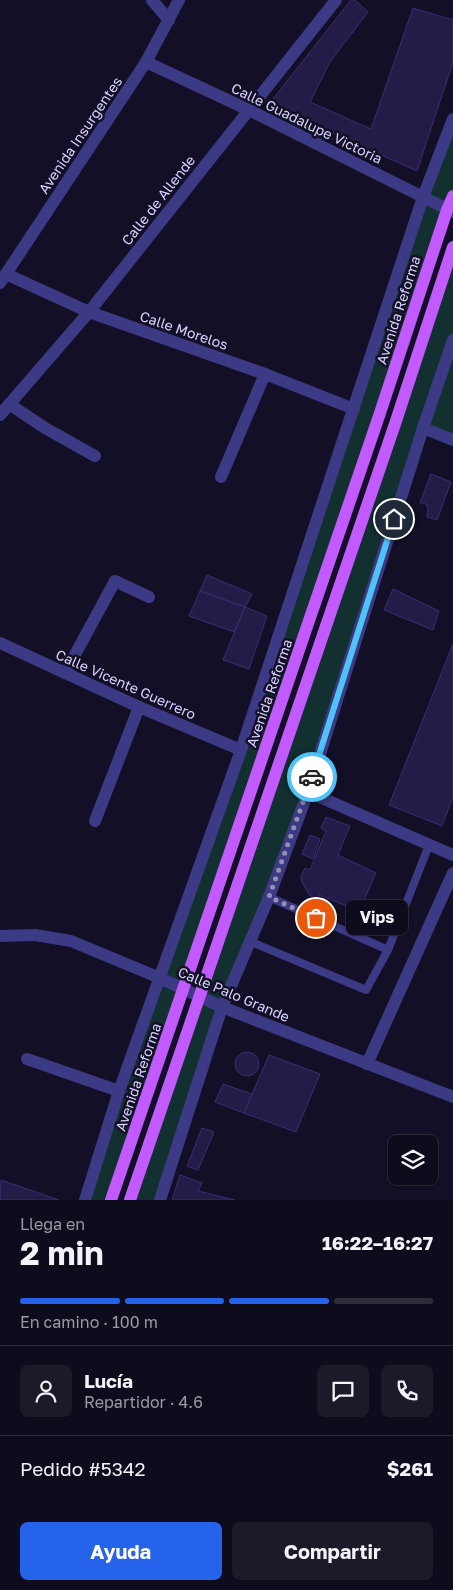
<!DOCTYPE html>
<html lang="es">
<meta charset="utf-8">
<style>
:root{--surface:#0e0b1c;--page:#1c1929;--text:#f1f3f6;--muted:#9b9ba3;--line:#2e2b3b;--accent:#2563eb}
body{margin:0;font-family:"Golos Text",sans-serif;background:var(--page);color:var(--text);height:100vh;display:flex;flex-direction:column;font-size:19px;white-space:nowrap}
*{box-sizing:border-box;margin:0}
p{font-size:16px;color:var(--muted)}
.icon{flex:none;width:28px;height:28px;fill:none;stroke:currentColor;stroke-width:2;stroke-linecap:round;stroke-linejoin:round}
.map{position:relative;height:1200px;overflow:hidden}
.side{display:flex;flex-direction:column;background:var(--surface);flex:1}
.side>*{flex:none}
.fabs{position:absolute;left:388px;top:1135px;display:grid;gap:10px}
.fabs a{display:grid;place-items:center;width:50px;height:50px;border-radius:8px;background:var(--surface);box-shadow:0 1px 4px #0004,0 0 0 1px var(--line);font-size:25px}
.pin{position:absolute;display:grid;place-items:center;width:42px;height:42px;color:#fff;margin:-21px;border:2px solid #fff;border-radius:50%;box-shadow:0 1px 5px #0007}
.courier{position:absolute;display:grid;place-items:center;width:50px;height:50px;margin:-25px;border:4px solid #4fc3f7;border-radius:50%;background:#fff;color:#222;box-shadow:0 1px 6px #0007}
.bubble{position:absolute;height:35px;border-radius:8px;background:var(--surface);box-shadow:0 1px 4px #0004,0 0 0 1px var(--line);font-size:16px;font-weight:700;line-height:35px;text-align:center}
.headline em{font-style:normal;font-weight:700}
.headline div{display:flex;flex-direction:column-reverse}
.headline{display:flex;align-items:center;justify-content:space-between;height:85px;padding:0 20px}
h1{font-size:32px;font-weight:700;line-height:38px}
.bar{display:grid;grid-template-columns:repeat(4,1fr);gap:8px 5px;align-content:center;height:60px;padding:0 20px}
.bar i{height:6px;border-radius:4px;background:var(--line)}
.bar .current{background:var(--accent)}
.bar p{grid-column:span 4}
.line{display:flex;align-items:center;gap:12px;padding:0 20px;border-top:1px solid var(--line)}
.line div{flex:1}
.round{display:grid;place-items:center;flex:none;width:52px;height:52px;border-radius:8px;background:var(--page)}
.action{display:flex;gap:10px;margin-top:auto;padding:10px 20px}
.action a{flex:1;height:58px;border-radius:8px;background:var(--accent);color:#fff;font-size:20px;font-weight:700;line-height:58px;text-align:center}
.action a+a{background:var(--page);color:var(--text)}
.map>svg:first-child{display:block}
.green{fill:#12302f}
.building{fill:#241b47;stroke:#3b2d73}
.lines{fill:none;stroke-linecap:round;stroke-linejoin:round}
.service{stroke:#3d3a85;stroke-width:8}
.minor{stroke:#3d3a85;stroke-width:12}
.tertiary{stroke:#3d3a85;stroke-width:12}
.primary{stroke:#c25bff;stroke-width:12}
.done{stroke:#948fb3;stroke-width:5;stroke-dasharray:0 9}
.route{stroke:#4fc3f7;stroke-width:6}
.labels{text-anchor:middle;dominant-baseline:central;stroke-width:5;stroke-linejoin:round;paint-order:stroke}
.street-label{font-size:14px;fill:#d9d4ff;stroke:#130f26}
</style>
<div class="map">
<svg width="453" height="1200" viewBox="0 0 453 1200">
<rect width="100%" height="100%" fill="#130f26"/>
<g class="green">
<polygon points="453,119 453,196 111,1200 85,1200"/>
<polygon points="453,247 453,440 423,428 308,792 249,941 160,1200 130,1200"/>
</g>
<g class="building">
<polygon points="351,0 355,0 368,12 330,62 310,102 371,129 413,8 453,20 453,62 417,171 269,104"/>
<polygon points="431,474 451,482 437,520 427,517 428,508 425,503 420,503"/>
<polygon points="207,575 252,594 245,607 200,591"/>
<polygon points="393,589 439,611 433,630 384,610"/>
<polygon points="200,591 245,607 234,632 189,616"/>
<polygon points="245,607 267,616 249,669 223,660"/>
<polygon points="453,644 453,797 442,826 389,805"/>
<polygon points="326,817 350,826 338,855 376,873 357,916 347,911 349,907 319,895 317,899 309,895 302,882 301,876 305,868 310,870 326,831 321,828"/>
<polygon points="310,835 320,839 313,859 302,854"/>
<circle cx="247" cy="1064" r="12"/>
<polygon points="269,1055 320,1074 296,1132 244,1113"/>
<polygon points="223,1084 252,1094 244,1113 215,1102"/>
<polygon points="202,1128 214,1132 198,1170 187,1166"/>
<polygon points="180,1175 202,1183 198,1191 235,1200 172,1200"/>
<polygon points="1,1180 59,1200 0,1200"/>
</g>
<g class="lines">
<g class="service">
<polyline points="269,897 388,950"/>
<polyline points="249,941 366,990 388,950 429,845"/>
</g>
<g class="minor">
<polyline points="152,0 169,20"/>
<polyline points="146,62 249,110 423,197"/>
<polyline points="6,274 89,312 265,374 354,409"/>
<polyline points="9,404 45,428 95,456"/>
<polyline points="0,415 89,312 336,0"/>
<polyline points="423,428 453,440"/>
<polyline points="221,477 265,374"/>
<polyline points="0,643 139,707 241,750"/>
<polyline points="65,673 115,581 149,597"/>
<polyline points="308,792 453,855"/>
<polyline points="95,821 139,707"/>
<polyline points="0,936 35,935 71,941 160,978 222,1007 453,1097"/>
<polyline points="27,1059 119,1091"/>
<polyline points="367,1064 453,873"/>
</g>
<g class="tertiary">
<polyline points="423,197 453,212"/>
<polyline points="0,283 146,62 179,0"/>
<polyline points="85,1200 119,1091 241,750 423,197 453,119"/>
<polyline points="160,1200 222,1007 269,897 308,792 423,428 453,340"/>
</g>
<g class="primary">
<polyline points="111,1200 380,413 447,210 453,196"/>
<polyline points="130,1200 396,421 453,247"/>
</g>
</g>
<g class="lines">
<polyline class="done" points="312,777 269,897 316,918"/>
<polyline class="route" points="312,777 394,519"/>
</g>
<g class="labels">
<g class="street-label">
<text transform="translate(307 123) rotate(26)">Calle Guadalupe Victoria</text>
<text transform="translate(80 135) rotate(-56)">Avenida Insurgentes</text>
<text transform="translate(158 200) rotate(-52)">Calle de Allende</text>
<text transform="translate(398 310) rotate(-72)">Avenida Reforma</text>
<text transform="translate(184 330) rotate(19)">Calle Morelos</text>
<text transform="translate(126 684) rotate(24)">Calle Vicente Guerrero</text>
<text transform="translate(269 693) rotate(-71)">Avenida Reforma</text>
<text transform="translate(234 994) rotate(23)">Calle Palo Grande</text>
<text transform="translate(138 1077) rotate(-71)">Avenida Reforma</text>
</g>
</g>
</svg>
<div class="fabs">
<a><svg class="icon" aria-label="layers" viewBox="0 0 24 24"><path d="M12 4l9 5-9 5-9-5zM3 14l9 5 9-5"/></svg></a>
</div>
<div class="pin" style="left:316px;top:918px;background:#ea580c"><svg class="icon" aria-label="bag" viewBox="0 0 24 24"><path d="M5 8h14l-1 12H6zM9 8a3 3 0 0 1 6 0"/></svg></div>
<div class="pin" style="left:394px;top:519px;background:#1f2937"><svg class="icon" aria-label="home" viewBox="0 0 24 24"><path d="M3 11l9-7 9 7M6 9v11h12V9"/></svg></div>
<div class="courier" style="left:312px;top:777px"><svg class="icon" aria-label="car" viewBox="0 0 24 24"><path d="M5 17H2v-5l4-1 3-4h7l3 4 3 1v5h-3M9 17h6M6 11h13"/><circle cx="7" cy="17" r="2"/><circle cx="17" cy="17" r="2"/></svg></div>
<div class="bubble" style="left:346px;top:900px;width:62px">Vips</div>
</div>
<section class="side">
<div class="headline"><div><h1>2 min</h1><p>Llega en</p></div><em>16:22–16:27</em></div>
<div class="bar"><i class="current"></i><i class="current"></i><i class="current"></i><i></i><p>En camino · 100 m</p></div>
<div class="line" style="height:90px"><a class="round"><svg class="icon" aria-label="person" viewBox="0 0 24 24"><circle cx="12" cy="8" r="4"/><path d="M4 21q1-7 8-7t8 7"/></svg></a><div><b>Lucía</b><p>Repartidor · 4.6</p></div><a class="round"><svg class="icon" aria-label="chat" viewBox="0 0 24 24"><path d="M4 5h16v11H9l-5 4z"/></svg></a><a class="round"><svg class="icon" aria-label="phone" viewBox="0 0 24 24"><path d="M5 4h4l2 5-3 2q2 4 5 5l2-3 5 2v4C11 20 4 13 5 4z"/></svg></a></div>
<div class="line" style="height:65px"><div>Pedido #5342</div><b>$261</b></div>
<div class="action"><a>Ayuda</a><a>Compartir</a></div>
</section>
